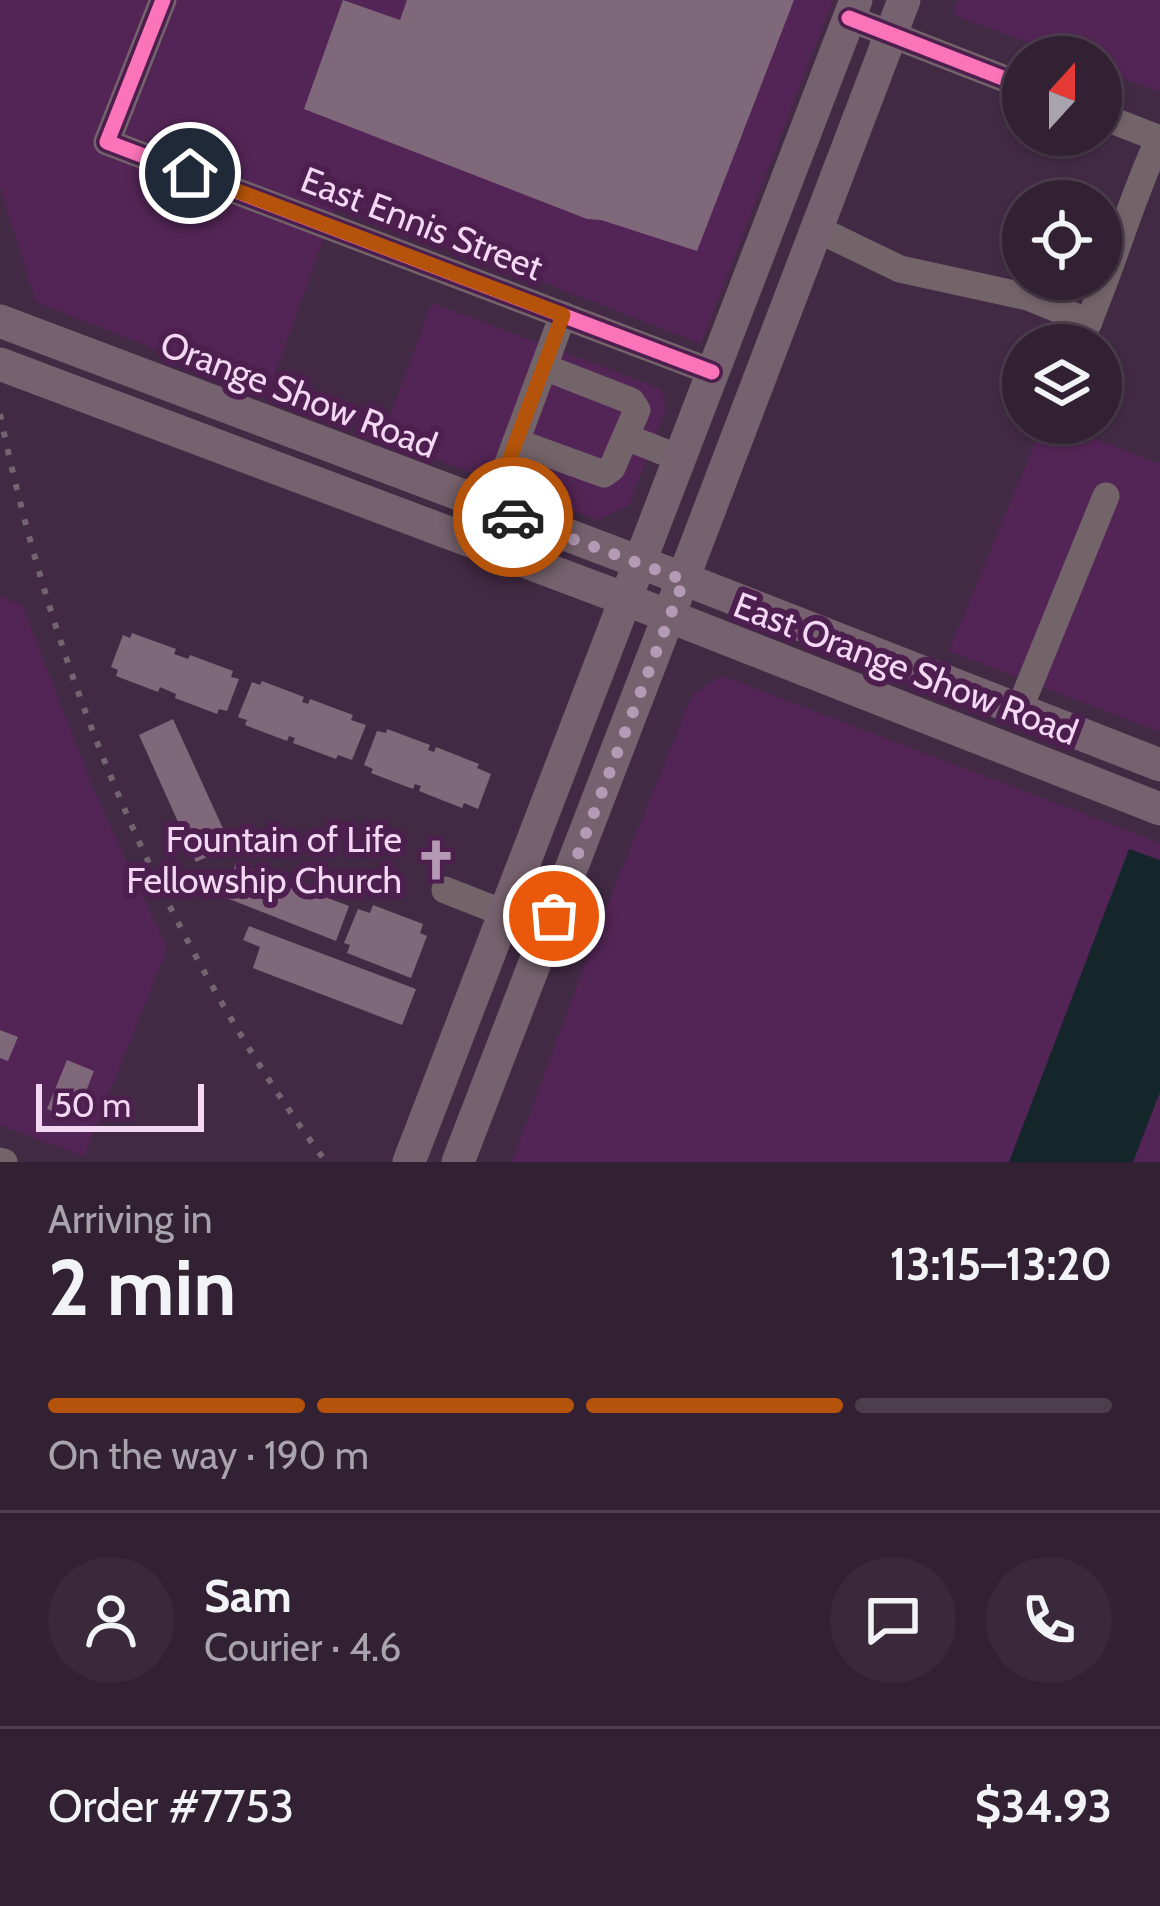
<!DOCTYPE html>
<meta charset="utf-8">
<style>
:root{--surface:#322033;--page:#3a283b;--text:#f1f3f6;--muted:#a8a3ac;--line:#4d3e4e;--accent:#b45309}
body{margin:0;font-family:Cabin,sans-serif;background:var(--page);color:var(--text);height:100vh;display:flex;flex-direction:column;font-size:45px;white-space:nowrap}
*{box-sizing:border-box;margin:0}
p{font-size:39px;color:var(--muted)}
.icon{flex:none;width:66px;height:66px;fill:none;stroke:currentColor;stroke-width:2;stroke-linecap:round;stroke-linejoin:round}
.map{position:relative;height:1162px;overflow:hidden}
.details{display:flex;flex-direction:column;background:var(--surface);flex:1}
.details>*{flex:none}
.needle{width:78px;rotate:21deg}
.tools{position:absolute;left:1002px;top:36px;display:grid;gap:24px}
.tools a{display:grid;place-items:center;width:120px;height:120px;border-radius:50%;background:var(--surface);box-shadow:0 3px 9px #0004,0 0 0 3px var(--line);font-size:60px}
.scale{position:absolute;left:36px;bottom:30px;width:168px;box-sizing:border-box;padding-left:12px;border:6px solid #f3d7f3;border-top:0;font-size:33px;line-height:42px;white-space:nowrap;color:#f3d7f3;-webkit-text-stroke:9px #4c1f4e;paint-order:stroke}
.pin{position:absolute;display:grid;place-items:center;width:102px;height:102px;color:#fff;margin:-51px;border:6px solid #fff;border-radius:50%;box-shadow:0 3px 12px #0007}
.courier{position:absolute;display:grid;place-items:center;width:120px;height:120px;margin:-60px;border:9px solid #b45309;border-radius:50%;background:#fff;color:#222;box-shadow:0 3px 15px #0007}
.head em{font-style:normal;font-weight:800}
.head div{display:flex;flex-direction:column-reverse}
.head{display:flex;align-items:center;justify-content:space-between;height:204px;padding:0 48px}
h1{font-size:78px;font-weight:800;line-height:90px}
.bar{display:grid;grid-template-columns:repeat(4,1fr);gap:18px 12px;align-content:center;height:144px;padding:0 48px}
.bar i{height:15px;border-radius:9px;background:var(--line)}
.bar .on{background:var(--accent)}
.bar p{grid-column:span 4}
.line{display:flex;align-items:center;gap:30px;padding:0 48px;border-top:3px solid var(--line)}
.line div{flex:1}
.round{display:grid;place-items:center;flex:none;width:126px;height:126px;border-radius:63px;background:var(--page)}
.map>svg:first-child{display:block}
.built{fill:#532556}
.water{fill:#15262b}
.building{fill:#80687b}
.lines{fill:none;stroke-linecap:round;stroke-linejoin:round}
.minor{stroke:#73646a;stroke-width:27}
.major{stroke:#76626e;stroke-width:33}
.rail{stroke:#746370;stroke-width:6;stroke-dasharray:6 12;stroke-linecap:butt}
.cycleway-casing{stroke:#4c1f4e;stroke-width:22}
.cycleway{stroke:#fb73b8;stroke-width:15}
.done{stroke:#b59ab6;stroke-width:12;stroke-dasharray:0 21.6}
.route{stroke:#b45309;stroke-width:15}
.labels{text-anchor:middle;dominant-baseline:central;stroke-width:12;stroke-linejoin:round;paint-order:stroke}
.street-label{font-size:36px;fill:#f3d7f3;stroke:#4c1f4e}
.poi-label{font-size:36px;fill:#f3d7f3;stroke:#4c1f4e;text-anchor:end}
</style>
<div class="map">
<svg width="1160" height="1162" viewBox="0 0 1160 1162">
<rect width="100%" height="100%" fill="#422a44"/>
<g class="built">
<polygon points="0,0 833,0 701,344 337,201 268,393 36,302 0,187"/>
<polygon points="958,0 1160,0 1160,92 1101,70 1101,57 1066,57 953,14"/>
<polygon points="432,303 661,389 666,408 629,505 598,520 525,492 522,484 485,470 476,474 381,439"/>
<polygon points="1043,423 1054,423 1160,464 1160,732 949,651"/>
<polygon points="0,596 22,605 95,793 167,948 84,1156 0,1125"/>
<polygon points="722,676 1160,843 1160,1162 512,1162 596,934 692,695"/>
</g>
<polygon class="water" points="1129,849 1160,860 1160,1092 1133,1162 1009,1162"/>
<g class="building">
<polygon points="343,0 400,20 407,0 794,0 697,251 601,220 587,219 304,109"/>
<polygon points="132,633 176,649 174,654 188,659 190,655 233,671 231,677 239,679 227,711 219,709 217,714 175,698 176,694 160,687 158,692 116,676 118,670 111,667 123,635 130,638"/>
<polygon points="262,681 304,697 302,702 308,704 310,699 353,715 351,720 366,725 352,760 338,755 336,759 293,743 295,738 289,736 287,741 245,725 247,720 238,717 252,682 260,685"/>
<polygon points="173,719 231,846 196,862 139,735"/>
<polygon points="387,729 430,745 428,750 434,752 436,747 479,764 477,768 491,774 478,809 464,803 462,808 419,791 421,786 415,784 413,789 371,773 373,769 364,765 377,731 386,733"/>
<polygon points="236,863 349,906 336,941 224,897"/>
<polygon points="373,905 423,924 420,933 427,936 411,978 347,953 350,945 344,943 358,909 370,913"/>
<polygon points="249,926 416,989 402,1025 253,968 260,947 243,940"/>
<polygon points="0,1030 18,1037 8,1061 0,1058"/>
<polygon points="67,1060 94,1071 77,1114 65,1109 62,1115 47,1109"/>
</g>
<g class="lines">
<g class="minor">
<polyline points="163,0 107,142 712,372"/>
<polyline points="849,18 1023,86"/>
<polyline points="1101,116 1160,139"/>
<polyline points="817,229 900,269 1028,297 1089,322"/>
<path d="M 1079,344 C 1110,277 1128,205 1159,139"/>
<polyline points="626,437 679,458"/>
<polyline points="516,442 604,474 612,468 637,410 631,401 544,367"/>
<polyline points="491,509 563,315"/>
<polyline points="1019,710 1106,496"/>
<polyline points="445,890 506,914"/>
<polyline points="0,1161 4,1162"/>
</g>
<g class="major">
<polyline points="0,321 684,579 1160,765"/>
<polyline points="0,364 625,599 1160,809"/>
<polyline points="409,1162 856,0"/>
<path d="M 458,1162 C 609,775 756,388 904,0"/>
</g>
<path class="rail" d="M 0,414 C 54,678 166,946 326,1162"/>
<g class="cycleway-casing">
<g id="cycleway">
<polyline points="163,0 107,142 712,372"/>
<polyline points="849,18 1023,86"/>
</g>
</g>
<use href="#cycleway" class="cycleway"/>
</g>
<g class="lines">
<polyline class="done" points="513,517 684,580 554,916"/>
<polyline class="route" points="190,173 563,315 491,509 513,517"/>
</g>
<defs>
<g id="church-bare" transform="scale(3.24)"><path d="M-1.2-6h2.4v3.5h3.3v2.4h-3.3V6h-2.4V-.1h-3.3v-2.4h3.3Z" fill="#b59ab6" stroke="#4c1f4e" stroke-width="2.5" paint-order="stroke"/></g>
</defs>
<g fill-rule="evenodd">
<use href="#church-bare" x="436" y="860"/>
</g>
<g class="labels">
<g class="street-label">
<text transform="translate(422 223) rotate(21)">East Ennis Street</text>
<text transform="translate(299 394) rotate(21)">Orange Show Road</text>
<text transform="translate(906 668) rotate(21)">East Orange Show Road</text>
</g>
<g class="poi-label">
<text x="402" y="839">Fountain of Life<tspan x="402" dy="41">Fellowship Church</tspan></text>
</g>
</g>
</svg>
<div class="tools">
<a><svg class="needle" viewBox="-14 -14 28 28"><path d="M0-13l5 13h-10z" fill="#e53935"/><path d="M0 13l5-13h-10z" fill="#a8a3ac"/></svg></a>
<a><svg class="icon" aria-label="locate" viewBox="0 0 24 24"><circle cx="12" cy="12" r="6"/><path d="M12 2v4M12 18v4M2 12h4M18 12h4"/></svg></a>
<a><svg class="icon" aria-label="layers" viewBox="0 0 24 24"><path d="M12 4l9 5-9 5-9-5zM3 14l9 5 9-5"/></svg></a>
</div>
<div class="scale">50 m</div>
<div class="pin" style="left:554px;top:916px;background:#ea580c"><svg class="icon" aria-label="bag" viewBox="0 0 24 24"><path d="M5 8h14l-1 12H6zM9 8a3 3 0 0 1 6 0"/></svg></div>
<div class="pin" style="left:190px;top:173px;background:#1f2937"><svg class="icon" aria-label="home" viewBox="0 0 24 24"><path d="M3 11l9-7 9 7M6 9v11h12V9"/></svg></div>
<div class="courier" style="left:513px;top:517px"><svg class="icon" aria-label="car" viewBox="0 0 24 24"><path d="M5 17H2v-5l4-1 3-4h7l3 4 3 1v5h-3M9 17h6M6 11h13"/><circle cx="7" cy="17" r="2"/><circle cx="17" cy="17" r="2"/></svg></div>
</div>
<section class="details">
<div class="head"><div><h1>2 min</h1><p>Arriving in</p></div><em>13:15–13:20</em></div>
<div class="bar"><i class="on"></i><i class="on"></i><i class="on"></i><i></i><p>On the way · 190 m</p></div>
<div class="line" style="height:216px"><a class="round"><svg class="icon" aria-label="person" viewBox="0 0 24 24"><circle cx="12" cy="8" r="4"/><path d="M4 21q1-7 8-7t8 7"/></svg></a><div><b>Sam</b><p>Courier · 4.6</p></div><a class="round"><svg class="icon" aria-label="chat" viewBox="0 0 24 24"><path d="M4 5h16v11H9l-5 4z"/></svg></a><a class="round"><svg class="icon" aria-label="phone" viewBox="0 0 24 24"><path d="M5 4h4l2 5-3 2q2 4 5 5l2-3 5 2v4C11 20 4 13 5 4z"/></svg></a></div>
<div class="line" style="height:156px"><div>Order #7753</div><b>$34.93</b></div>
</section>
